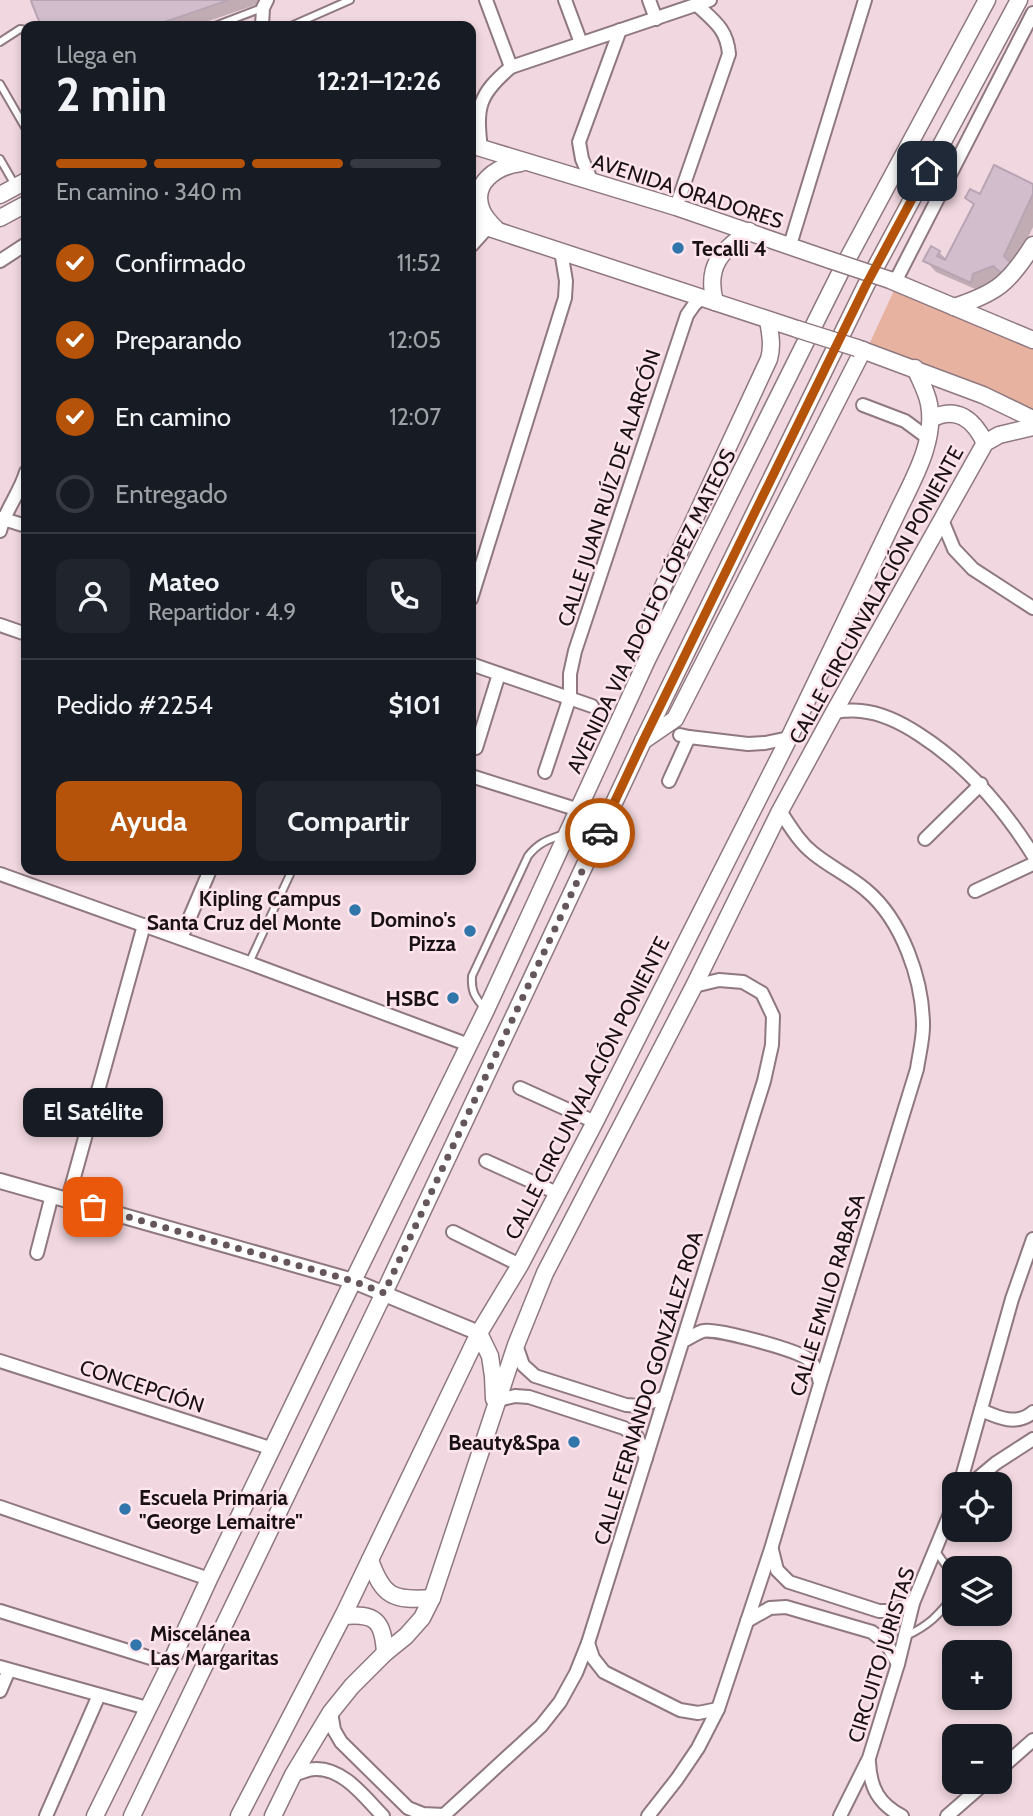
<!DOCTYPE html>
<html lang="es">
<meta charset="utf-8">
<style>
:root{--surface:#171b24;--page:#20242c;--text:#f1f3f6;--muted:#9ea1a6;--line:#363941;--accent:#b45309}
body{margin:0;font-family:Cabin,sans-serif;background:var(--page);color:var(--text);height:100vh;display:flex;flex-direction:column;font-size:26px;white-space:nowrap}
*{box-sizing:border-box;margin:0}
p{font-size:23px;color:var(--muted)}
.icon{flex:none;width:38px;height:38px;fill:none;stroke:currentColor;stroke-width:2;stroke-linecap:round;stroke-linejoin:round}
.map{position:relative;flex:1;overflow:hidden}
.sheet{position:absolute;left:21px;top:21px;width:455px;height:854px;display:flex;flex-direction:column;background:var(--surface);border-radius:14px;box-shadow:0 4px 10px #0003}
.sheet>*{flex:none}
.buttons{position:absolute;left:942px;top:1472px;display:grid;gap:14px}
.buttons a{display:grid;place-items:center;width:70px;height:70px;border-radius:14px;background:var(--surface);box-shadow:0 4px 10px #0003;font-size:35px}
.pin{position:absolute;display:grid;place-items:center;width:60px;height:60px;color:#fff;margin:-30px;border-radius:14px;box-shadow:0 4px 10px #0006}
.courier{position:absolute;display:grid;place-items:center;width:70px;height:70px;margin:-35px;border:5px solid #b45309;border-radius:50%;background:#fff;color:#222;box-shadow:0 2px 9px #0007}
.bubble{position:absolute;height:49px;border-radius:14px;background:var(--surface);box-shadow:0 4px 10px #0003;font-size:23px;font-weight:700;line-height:49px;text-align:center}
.head em{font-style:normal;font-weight:700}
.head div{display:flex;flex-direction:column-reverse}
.head{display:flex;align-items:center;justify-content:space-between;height:119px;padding:0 35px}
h1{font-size:46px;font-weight:700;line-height:52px}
.bar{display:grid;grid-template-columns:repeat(4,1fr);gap:10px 7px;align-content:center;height:84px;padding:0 35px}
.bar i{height:9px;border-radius:5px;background:var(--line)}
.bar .active{background:var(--accent)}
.bar p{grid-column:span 4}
.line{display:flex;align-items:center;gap:18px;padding:0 35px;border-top:2px solid var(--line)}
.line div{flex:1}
.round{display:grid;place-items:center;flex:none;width:74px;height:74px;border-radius:14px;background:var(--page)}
ol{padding:0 35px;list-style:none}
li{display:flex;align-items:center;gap:21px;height:77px}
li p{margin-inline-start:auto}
li .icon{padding:7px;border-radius:50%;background:var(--accent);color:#fff;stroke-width:4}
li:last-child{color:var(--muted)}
li i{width:38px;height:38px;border:4px solid var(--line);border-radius:50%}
.action{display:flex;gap:14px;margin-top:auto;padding:14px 35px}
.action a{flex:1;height:80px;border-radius:14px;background:var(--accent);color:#fff;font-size:28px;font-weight:700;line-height:80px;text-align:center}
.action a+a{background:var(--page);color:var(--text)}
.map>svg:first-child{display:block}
.green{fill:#e7b2a0}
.shadow{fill:#0003}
.building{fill:#d1bdcc;stroke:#b8a5b4;stroke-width:2}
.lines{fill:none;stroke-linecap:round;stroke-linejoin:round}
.service-casing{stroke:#8f7880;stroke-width:10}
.minor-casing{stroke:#8f7880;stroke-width:16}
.tertiary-casing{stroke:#8f7880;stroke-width:18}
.secondary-casing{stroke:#8f7880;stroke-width:19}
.service{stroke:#fff;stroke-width:6}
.minor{stroke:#fff;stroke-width:12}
.tertiary{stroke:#fff;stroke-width:14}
.secondary{stroke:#fff;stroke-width:16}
.secondary-bridge-casing{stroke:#8f7880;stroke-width:19;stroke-linecap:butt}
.secondary-bridge{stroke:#fff;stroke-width:16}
.done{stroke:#65565b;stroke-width:7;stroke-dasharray:0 12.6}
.route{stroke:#b45309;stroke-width:9}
.poi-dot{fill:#3176ab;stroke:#fee4ed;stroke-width:2.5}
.labels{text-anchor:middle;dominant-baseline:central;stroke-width:5;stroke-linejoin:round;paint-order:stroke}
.street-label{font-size:21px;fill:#1a1114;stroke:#fee4ed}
.poi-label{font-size:21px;font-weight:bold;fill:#1a1114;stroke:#fee4ed;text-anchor:end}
</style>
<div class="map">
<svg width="1033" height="1816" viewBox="0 0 1033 1816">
<rect width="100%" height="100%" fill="#f1d7df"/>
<polygon class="green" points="897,284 1033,341 1033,419 867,349"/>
<g class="shadow">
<polygon points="38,0 270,0 194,26 43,26 33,2"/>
<polygon points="1033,186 1033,227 1014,268 1005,276 984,285 982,292 936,272 926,261 939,252 947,260 975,206 967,198"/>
</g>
<g class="building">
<polygon points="33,0 229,0 153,26 41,26 31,1"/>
<polygon points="994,165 1033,184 1033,194 1004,256 1011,263 1001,273 993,266 973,274 971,283 923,261 931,246 940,251 937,256 945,260 974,204 965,198 970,189 980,194"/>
</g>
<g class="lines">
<g class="service-casing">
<g id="service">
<polyline points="215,26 262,8"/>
<polyline points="291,26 350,0"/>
<polyline points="0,42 20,29 26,30"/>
<polyline points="0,84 26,129"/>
<polyline points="0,159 15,185"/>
<polyline points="249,963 292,870"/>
<path d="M 485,1009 C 475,997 471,992 472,976 L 528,856 C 539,842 548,840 564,834"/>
<polyline points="935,1550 954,1577"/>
<path d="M 906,1636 C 930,1625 938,1615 954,1596"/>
</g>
</g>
<g class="minor-casing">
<g id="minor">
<polyline points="486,0 511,67"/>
<polyline points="565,0 581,43"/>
<polyline points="649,0 656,19"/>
<polyline points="262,26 263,8 267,0"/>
<path d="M 481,149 C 476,107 478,95 511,67 L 710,0"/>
<polyline points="592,182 582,159 579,142 620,30"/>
<path d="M 676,207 L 729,54 C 727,29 714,21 697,5"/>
<polyline points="790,245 865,0"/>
<polyline points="471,246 488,227"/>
<polyline points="0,261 26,244"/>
<polyline points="895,282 1033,13"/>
<polyline points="863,405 905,421 928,438"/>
<polyline points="0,518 26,526"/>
<polyline points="942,520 954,549 973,569 1033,608"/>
<path d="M 0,531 C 5,510 20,493 26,472"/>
<polyline points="471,599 565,298 566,281 561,251"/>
<polyline points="0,625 26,634"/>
<polyline points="471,664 592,706"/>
<path d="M 834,712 C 842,711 852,710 861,711 C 882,713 902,723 920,735 C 968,766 1003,807 1033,855"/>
<polyline points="680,735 689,737 748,744 765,743 789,738"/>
<polyline points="476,748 499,674"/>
<polyline points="545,772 570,697 570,674 575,651 687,315 694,305 702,297"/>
<polyline points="471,776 579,810"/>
<polyline points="669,781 689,737"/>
<polyline points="925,839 981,784"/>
<polyline points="0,874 249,963 469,1045"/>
<polyline points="975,891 1033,864"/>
<polyline points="181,938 210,870"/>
<polyline points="520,1088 595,1122"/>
<polyline points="486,1161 557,1193"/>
<polyline points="68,1199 144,925"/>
<polyline points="453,1232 520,1265"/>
<polyline points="37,1253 52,1195"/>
<path d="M 683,1341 C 690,1338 696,1333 703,1331 C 717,1328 796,1350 808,1359 C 816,1366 818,1374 820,1383"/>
<polyline points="516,1345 523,1365 535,1376 626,1405 641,1406 665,1397"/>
<polyline points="0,1361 273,1449"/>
<polyline points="498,1400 515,1396 529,1397 624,1428 637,1437 646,1458"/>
<path d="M 981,1410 C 999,1418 1017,1426 1033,1412"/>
<polyline points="960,1484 1012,1299 1033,1239"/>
<polyline points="971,1484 996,1463 1033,1439"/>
<polyline points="0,1507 209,1579"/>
<polyline points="772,1550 777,1570 789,1582 879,1611 893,1611 913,1603"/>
<polyline points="0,1611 170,1664"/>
<polyline points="747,1621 770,1608 786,1607 872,1632 887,1644 898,1664"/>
<polyline points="588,1643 593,1658 604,1672 680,1710 698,1713 718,1709"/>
<polyline points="0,1667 147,1708"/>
<polyline points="0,1691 9,1670"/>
<polyline points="331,1712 334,1730 341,1742 408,1808 423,1814 444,1815"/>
<path d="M 869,1762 C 870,1788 879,1804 902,1816"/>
<polyline points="999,1770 1033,1740"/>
<path d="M 293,1775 C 300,1773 308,1769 315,1769 C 344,1768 365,1798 383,1816"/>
<polyline points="46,1816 99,1695"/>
<polyline points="443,1816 541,1726 560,1702 576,1673 588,1643 764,1081 772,1045 773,1016 762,993 743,982 719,980 694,986"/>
<path d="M 648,1816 L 677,1779 L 698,1748 L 718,1709 L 771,1549 L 820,1384 L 917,1069 C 919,1055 923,1040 923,1026 C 923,980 902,920 866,890 C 850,876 830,867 813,853 C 799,842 790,826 780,811"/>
<polyline points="840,1816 869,1758 898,1664 913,1603 954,1504"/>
<polyline points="947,1816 986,1782"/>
</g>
</g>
<g class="tertiary-casing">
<polyline id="tertiary" points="0,1181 353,1281 479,1333"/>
</g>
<g class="secondary-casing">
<g id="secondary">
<polyline points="471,145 676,207 830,260"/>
<polyline points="0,195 26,181"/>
<polyline points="0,218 26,204"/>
<polyline points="471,222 797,329"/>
<path d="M 496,229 C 491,224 485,218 482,211 C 470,183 497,166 521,163"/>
<polyline points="890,280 1033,340"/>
<path d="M 715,302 C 705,266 722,250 749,231"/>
<path d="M 954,307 C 997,293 1009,283 1033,245"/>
<polyline points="857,348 983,395 1033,419"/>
<path d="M 931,419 C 957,405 974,420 985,443"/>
<path d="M 649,648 L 652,615 L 656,602 L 769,359 C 773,345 770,333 768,320"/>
<polyline points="643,741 675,719 863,350"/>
<polyline points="479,1333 490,1356 493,1376 494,1399"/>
<path d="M 370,1560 C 383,1597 393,1601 432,1598"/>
<path d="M 343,1616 C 375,1613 383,1620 385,1653"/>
<polyline points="95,1816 170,1664 209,1579 353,1281 486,1010 647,660 840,273 987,0"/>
<polyline points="132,1816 384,1293 643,741 866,285 1019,0"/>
<path d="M 239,1816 L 343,1616 L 479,1333 L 520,1265 L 595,1122 L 789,738 L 899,509 C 914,478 936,440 929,404 C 927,392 920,380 915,368"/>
<polyline points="273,1816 293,1775 331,1712 352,1686 385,1653 406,1636 422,1618 432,1598 516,1345 545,1273 694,986 780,811 834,712 985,443 999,435 1033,427"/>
</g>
</g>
<use href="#service" class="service"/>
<use href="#minor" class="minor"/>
<use href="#tertiary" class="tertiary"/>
<use href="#secondary" class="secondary"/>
<g class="secondary-bridge-casing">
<g id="secondary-bridge">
<polyline points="830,260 890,280"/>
<polyline points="797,329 857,348"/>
</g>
</g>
<use href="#secondary-bridge" class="secondary-bridge"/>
</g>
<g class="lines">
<polyline class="done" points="93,1207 353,1281 384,1293 600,833"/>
<polyline class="route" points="600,833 643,741 866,285 927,171"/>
</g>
<g class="poi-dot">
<circle cx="678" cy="248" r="7"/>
<circle cx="355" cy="910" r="7"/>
<circle cx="470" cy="931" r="7"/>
<circle cx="453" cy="998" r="7"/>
<circle cx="574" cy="1442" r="7"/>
<circle cx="125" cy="1509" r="7"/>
<circle cx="136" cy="1645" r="7"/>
</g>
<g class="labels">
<g class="street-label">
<text transform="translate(688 191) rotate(18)">AVENIDA ORADORES</text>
<text transform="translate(609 488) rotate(-72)">CALLE JUAN RUÍZ DE ALARCÓN</text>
<text transform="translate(876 595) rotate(-61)">CALLE CIRCUNVALACIÓN PONIENTE</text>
<text transform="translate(651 611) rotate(-64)">AVENIDA VIA ADOLFO LÓPEZ MATEOS</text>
<text transform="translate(587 1088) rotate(-63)">CALLE CIRCUNVALACIÓN PONIENTE</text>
<text transform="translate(827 1295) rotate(-73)">CALLE EMILIO RABASA</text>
<text transform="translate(142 1386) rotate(18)">CONCEPCIÓN</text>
<text transform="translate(648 1388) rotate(-73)">CALLE FERNANDO GONZÁLEZ ROA</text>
<text transform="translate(881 1655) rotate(-73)">CIRCUITO JURISTAS</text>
</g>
<g class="poi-label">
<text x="692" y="248" text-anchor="start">Tecalli 4</text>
<text x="341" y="898">Kipling Campus<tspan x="341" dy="24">Santa Cruz del Monte</tspan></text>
<text x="456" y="919">Domino's<tspan x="456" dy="24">Pizza</tspan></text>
<text x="439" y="998">HSBC</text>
<text x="560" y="1442">Beauty&amp;Spa</text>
<text x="139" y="1497" text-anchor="start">Escuela Primaria<tspan x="139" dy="24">"George Lemaitre"</tspan></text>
<text x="150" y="1633" text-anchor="start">Miscelánea<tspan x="150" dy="24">Las Margaritas</tspan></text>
</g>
</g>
</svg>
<div class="buttons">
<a><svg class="icon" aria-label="locate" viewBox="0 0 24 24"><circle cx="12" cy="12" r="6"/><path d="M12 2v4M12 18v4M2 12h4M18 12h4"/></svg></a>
<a><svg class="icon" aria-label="layers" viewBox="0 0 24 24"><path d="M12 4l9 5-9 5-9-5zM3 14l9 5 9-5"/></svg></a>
<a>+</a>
<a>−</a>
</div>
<div class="pin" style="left:93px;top:1207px;background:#ea580c"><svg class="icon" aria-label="bag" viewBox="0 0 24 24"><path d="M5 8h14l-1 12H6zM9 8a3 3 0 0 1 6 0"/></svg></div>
<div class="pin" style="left:927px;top:171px;background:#1f2937"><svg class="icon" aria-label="home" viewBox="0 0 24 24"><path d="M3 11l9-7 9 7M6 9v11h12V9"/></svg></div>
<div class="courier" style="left:600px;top:833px"><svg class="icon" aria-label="car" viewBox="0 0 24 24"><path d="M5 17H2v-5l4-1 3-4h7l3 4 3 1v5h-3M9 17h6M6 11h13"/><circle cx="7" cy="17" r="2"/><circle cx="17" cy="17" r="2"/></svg></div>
<div class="bubble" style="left:23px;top:1088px;width:140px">El Satélite</div>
<section class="sheet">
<div class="head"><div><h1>2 min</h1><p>Llega en</p></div><em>12:21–12:26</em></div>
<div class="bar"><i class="active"></i><i class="active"></i><i class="active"></i><i></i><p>En camino · 340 m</p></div>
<ol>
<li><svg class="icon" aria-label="check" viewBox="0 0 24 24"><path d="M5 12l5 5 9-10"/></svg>Confirmado<p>11:52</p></li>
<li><svg class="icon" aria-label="check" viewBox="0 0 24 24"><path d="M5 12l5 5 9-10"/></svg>Preparando<p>12:05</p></li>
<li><svg class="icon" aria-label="check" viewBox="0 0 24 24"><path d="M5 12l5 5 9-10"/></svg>En camino<p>12:07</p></li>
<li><i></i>Entregado</li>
</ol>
<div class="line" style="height:126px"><a class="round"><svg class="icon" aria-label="person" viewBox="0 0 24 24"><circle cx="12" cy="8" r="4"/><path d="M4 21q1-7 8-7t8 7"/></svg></a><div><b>Mateo</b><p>Repartidor · 4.9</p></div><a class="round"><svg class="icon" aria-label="phone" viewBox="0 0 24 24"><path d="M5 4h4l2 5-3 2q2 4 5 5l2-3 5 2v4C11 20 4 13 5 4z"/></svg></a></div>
<div class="line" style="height:91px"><div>Pedido #2254</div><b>$101</b></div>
<div class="action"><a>Ayuda</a><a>Compartir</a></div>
</section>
</div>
